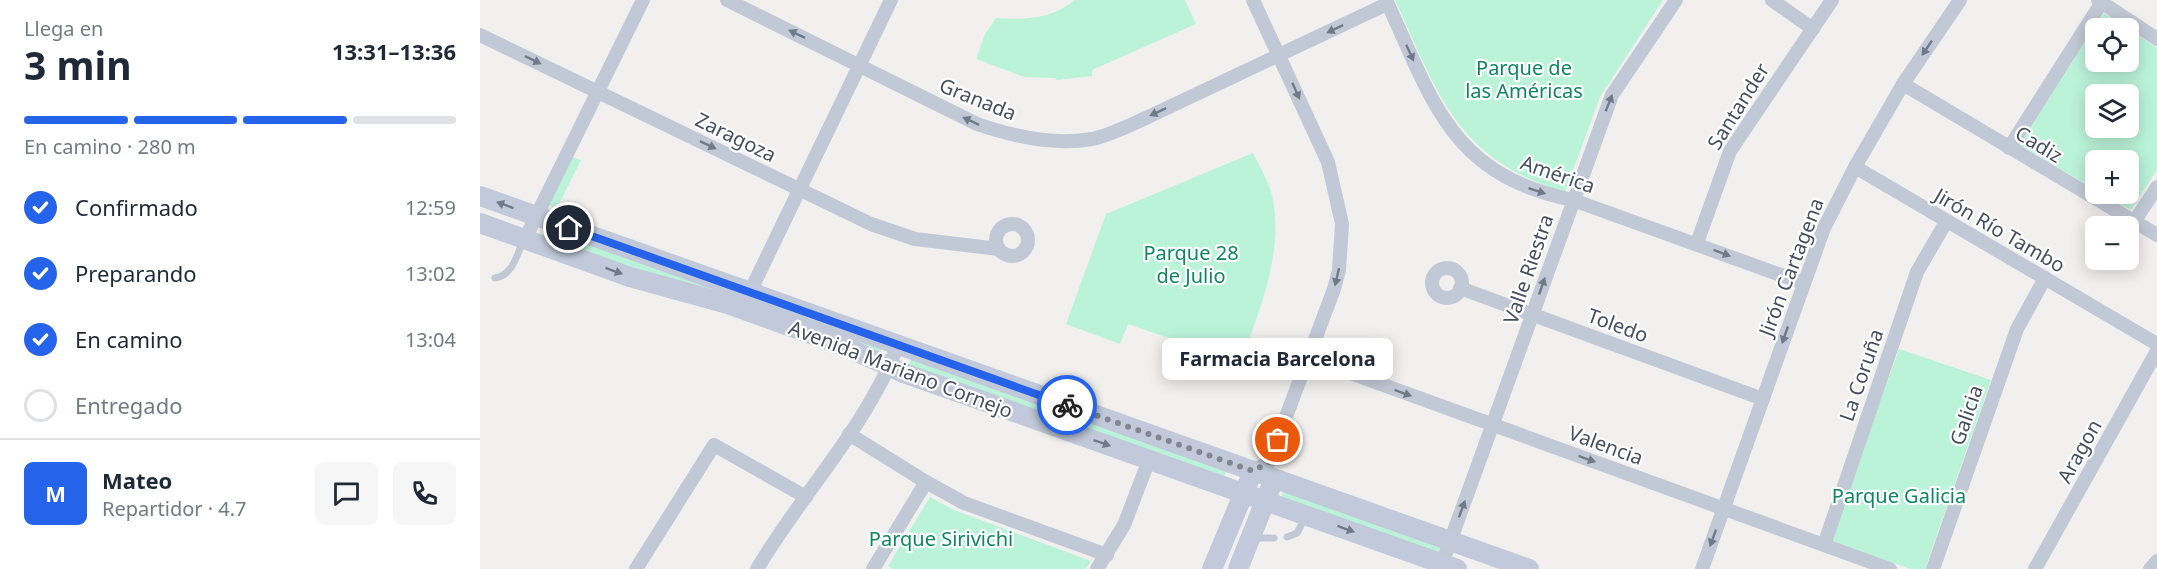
<!DOCTYPE html>
<html lang="es">
<meta charset="utf-8">
<style>
:root{--surface:#fff;--page:#f6f6f7;--text:#1f2937;--muted:#747a83;--line:#e0e1e3;--accent:#2563eb}
body{margin:0;font-family:"Noto Sans",sans-serif;background:var(--page);color:var(--text);height:100vh;display:flex;flex-direction:column;font-size:22px;white-space:nowrap}
*{box-sizing:border-box;margin:0}
p{font-size:20px;color:var(--muted)}
.icon{flex:none;width:33px;height:33px;fill:none;stroke:currentColor;stroke-width:2;stroke-linecap:round;stroke-linejoin:round}
.map{position:relative;flex:1;overflow:hidden}
.panel{display:flex;flex-direction:column;background:var(--surface);width:480px}
.panel>*{flex:none}
.controls{position:absolute;left:1605px;top:18px;display:grid;gap:12px}
.controls a{display:grid;place-items:center;width:54px;height:54px;border-radius:9px;background:var(--surface);box-shadow:0 3px 15px #0003;font-size:30px}
.pin{position:absolute;display:grid;place-items:center;width:51px;height:51px;color:#fff;margin:-26px;border:3px solid #fff;border-radius:50%;box-shadow:0 2px 6px #0007}
.courier{position:absolute;display:grid;place-items:center;width:60px;height:60px;margin:-30px;border:4px solid #2563eb;border-radius:50%;background:#fff;color:#222;box-shadow:0 2px 8px #0007}
.bubble{position:absolute;height:42px;border-radius:9px;background:var(--surface);box-shadow:0 3px 15px #0003;font-size:20px;font-weight:700;line-height:42px;text-align:center}
.head em{font-style:normal;font-weight:700}
.head div{display:flex;flex-direction:column-reverse}
.head{display:flex;align-items:center;justify-content:space-between;height:102px;padding:0 24px}
h1{font-size:39px;font-weight:700;line-height:45px}
.bar{display:grid;grid-template-columns:repeat(4,1fr);gap:9px 6px;align-content:center;height:72px;padding:0 24px}
.bar i{height:8px;border-radius:4px;background:var(--line)}
.bar .selected{background:var(--accent)}
.bar p{grid-column:span 4}
.line{display:flex;align-items:center;gap:15px;padding:0 24px;border-top:2px solid var(--line)}
.line div{flex:1}
.round{display:grid;place-items:center;flex:none;width:63px;height:63px;border-radius:9px;background:var(--page)}
ol{padding:0 24px;list-style:none}
li{display:flex;align-items:center;gap:18px;height:66px}
li p{margin-inline-start:auto}
li .icon{padding:6px;border-radius:50%;background:var(--accent);color:#fff;stroke-width:4}
li:last-child{color:var(--muted)}
li i{width:33px;height:33px;border:3px solid var(--line);border-radius:50%}
main{display:flex;flex:1;min-height:0}
.map>svg:first-child{display:block}
.green{fill:#bbf3d9;fill-rule:evenodd}
.lines{fill:none;stroke-linecap:round;stroke-linejoin:round}
.lane{stroke:#c2c9d6;stroke-width:7}
.street{stroke:#c2c9d6;stroke-width:14}
.secondary{stroke:#c1c9da;stroke-width:20}
.oneway{fill:#717a89}
.oneway2{fill:#717a8a}
.done{stroke:#828791;stroke-width:6;stroke-dasharray:0 10.8}
.route{stroke:#2563eb;stroke-width:8}
.labels{text-anchor:middle;dominant-baseline:central;stroke-width:4.5;stroke-linejoin:round;paint-order:stroke}
.park-label{font-size:20px;fill:#0f875e;stroke:#fff}
.street-label{font-size:20px;fill:#464f5f;stroke:#fff}
</style>
<main>
<section class="panel">
<div class="head"><div><h1>3 min</h1><p>Llega en</p></div><em>13:31–13:36</em></div>
<div class="bar"><i class="selected"></i><i class="selected"></i><i class="selected"></i><i></i><p>En camino · 280 m</p></div>
<ol>
<li><svg class="icon" aria-label="check" viewBox="0 0 24 24"><path d="M5 12l5 5 9-10"/></svg>Confirmado<p>12:59</p></li>
<li><svg class="icon" aria-label="check" viewBox="0 0 24 24"><path d="M5 12l5 5 9-10"/></svg>Preparando<p>13:02</p></li>
<li><svg class="icon" aria-label="check" viewBox="0 0 24 24"><path d="M5 12l5 5 9-10"/></svg>En camino<p>13:04</p></li>
<li><i></i>Entregado</li>
</ol>
<div class="line" style="height:108px"><b class="round" style="background:var(--accent);color:#fff">M</b><div><b>Mateo</b><p>Repartidor · 4.7</p></div><a class="round"><svg class="icon" aria-label="chat" viewBox="0 0 24 24"><path d="M4 5h16v11H9l-5 4z"/></svg></a><a class="round"><svg class="icon" aria-label="phone" viewBox="0 0 24 24"><path d="M5 4h4l2 5-3 2q2 4 5 5l2-3 5 2v4C11 20 4 13 5 4z"/></svg></a></div>
</section>
<div class="map">
<svg width="1677" height="569" viewBox="0 0 1677 569">
<rect width="100%" height="100%" fill="#f2f0ef"/>
<g class="green">
<path d="M 595,0 L 705,0 L 716,24 L 612,70 L 612,76 L 577,80 L 575,78 L 544,77 L 496,59 L 505,34 L 516,18 C 545,20 572,19 595,0 Z"/>
<path d="M 915,0 L 1183,0 L 1120,97 L 1085,192 C 976,159 959,95 915,0 Z"/>
<path d="M 1624,13 L 1647,28 L 1616,28 L 1616,62 L 1648,62 L 1649,29 L 1677,48 L 1677,170 L 1651,210 L 1623,194 L 1648,194 L 1648,160 L 1616,160 L 1615,189 L 1539,145 ZM 1616,94 L 1648,94 L 1648,128 L 1616,128 Z"/>
<path d="M 773,153 C 780,167 788,181 792,195 C 806,257 774,322 755,379 L 719,367 L 724,350 L 648,324 L 640,344 L 586,324 L 626,214 Z"/>
<polygon points="92,157 101,160 77,208 69,205"/>
<polygon points="66,229 401,347 401,354 161,275 63,236"/>
<polygon points="1419,349 1511,380 1445,569 1430,569 1351,540"/>
<polygon points="433,355 746,471 742,483 442,373 429,364"/>
<polygon points="803,491 960,548 956,559 800,504"/>
<polygon points="450,497 474,510 611,561 606,569 412,569 408,566"/>
</g>
<g class="lines">
<g class="lane">
<path d="M 15,278 C 33,275 36,256 43,242"/>
<polyline points="807,537 817,533 825,518"/>
<polyline points="774,538 794,538"/>
</g>
<g class="street">
<path d="M 247,0 L 497,124 C 532,136 574,146 612,139 C 631,135 650,125 668,117 L 907,4"/>
<path d="M 906,0 C 953,101 970,175 1093,200 L 1323,283"/>
<polyline points="1292,0 1333,29"/>
<polyline points="1618,0 1677,39"/>
<polyline points="0,35 391,224 435,239 519,249"/>
<polyline points="1423,84 1677,235"/>
<polyline points="1529,148 1622,2"/>
<polyline points="1375,167 1677,344"/>
<polyline points="1654,222 1677,187"/>
<circle cx="532" cy="240" r="16"/>
<polyline points="45,239 163,0"/>
<polyline points="1217,243 1250,151 1352,0"/>
<circle cx="967" cy="283" r="15"/>
<polyline points="980,288 1283,399"/>
<polyline points="270,292 411,0"/>
<polyline points="829,358 1410,569"/>
<polyline points="369,434 446,482 484,503 627,555"/>
<polyline points="773,471 789,462 854,289 859,270 862,224 848,162 773,0"/>
<polyline points="1344,545 1437,272 1466,222"/>
<polyline points="962,564 1132,95 1196,0"/>
<polyline points="156,569 234,445 326,497"/>
<path d="M 277,569 C 322,493 386,428 418,345"/>
<polyline points="393,569 446,482"/>
<polyline points="617,569 644,525 669,460"/>
<polyline points="1222,569 1344,228 1375,167 1423,84 1480,0"/>
<polyline points="1453,569 1537,329 1565,278"/>
<polyline points="1555,569 1677,351"/>
<polyline points="1670,569 1677,561"/>
</g>
<g class="secondary">
<polyline points="0,196 1049,569"/>
<polyline points="0,223 150,277 248,304 364,346 421,372 977,569"/>
<polyline points="732,569 768,483"/>
<polyline points="758,569 790,489"/>
</g>
</g>
<defs><path id="oneway-solid" d="M-6-.8H1V-3.2L6.5 0L1 3.2V.8H-6Z" transform="scale(1.5)"/></defs>
<g class="oneway">
<use href="#oneway-solid" transform="translate(855 29) rotate(154)"/>
<use href="#oneway-solid" transform="translate(317 34) rotate(-154)"/>
<use href="#oneway-solid" transform="translate(1447 48) rotate(124)"/>
<use href="#oneway-solid" transform="translate(930 53) rotate(65)"/>
<use href="#oneway-solid" transform="translate(53 60) rotate(26)"/>
<use href="#oneway-solid" transform="translate(816 91) rotate(66)"/>
<use href="#oneway-solid" transform="translate(1129 103) rotate(-68)"/>
<use href="#oneway-solid" transform="translate(678 112) rotate(155)"/>
<use href="#oneway-solid" transform="translate(491 121) rotate(-155)"/>
<use href="#oneway-solid" transform="translate(228 145) rotate(26)"/>
<use href="#oneway-solid" transform="translate(1057 191) rotate(18)"/>
<use href="#oneway-solid" transform="translate(1242 253) rotate(21)"/>
<use href="#oneway-solid" transform="translate(857 277) rotate(103)"/>
<use href="#oneway-solid" transform="translate(1062 286) rotate(-71)"/>
<use href="#oneway-solid" transform="translate(1305 335) rotate(109)"/>
<use href="#oneway-solid" transform="translate(923 393) rotate(20)"/>
<use href="#oneway-solid" transform="translate(1107 459) rotate(20)"/>
<use href="#oneway-solid" transform="translate(982 509) rotate(-70)"/>
<use href="#oneway-solid" transform="translate(1233 538) rotate(110)"/>
</g>
<g class="oneway2">
<use href="#oneway-solid" transform="translate(25 205) rotate(-160)"/>
<use href="#oneway-solid" transform="translate(134 271) rotate(20)"/>
<use href="#oneway-solid" transform="translate(622 443) rotate(19)"/>
<use href="#oneway-solid" transform="translate(866 529) rotate(20)"/>
</g>
<g class="lines">
<polyline class="done" points="587,405 773,471 789,462 798,440"/>
<polyline class="route" points="89,228 587,405"/>
</g>
<g class="labels">
<g class="park-label">
<text x="1044" y="67">Parque de<tspan x="1044" dy="23">las Américas</tspan></text>
<text x="711" y="252">Parque 28<tspan x="711" dy="23">de Julio</tspan></text>
<text x="1419" y="495">Parque Galicia</text>
<text x="461" y="538">Parque Sirivichi</text>
</g>
<g class="street-label">
<text transform="translate(498 99) rotate(22)">Granada</text>
<text transform="translate(1258 106) rotate(-58)">Santander</text>
<text transform="translate(256 137) rotate(26)">Zaragoza</text>
<text transform="translate(1559 144) rotate(31)">Cadiz</text>
<text transform="translate(1078 174) rotate(19)">América</text>
<text transform="translate(1520 230) rotate(30)">Jirón Río Tambo</text>
<text transform="translate(1311 267) rotate(-69)">Jirón Cartagena</text>
<text transform="translate(1048 269) rotate(-71)">Valle Riestra</text>
<text transform="translate(1138 325) rotate(20)">Toledo</text>
<text transform="translate(421 369) rotate(21)">Avenida Mariano Cornejo</text>
<text transform="translate(1381 375) rotate(-71)">La Coruña</text>
<text transform="translate(1486 415) rotate(-71)">Galicia</text>
<text transform="translate(1126 445) rotate(20)">Valencia</text>
<text transform="translate(1599 451) rotate(-61)">Aragon</text>
</g>
</g>
</svg>
<div class="controls">
<a><svg class="icon" aria-label="locate" viewBox="0 0 24 24"><circle cx="12" cy="12" r="6"/><path d="M12 2v4M12 18v4M2 12h4M18 12h4"/></svg></a>
<a><svg class="icon" aria-label="layers" viewBox="0 0 24 24"><path d="M12 4l9 5-9 5-9-5zM3 14l9 5 9-5"/></svg></a>
<a>+</a>
<a>−</a>
</div>
<div class="pin" style="left:798px;top:440px;background:#ea580c"><svg class="icon" aria-label="bag" viewBox="0 0 24 24"><path d="M5 8h14l-1 12H6zM9 8a3 3 0 0 1 6 0"/></svg></div>
<div class="pin" style="left:89px;top:228px;background:#1f2937"><svg class="icon" aria-label="home" viewBox="0 0 24 24"><path d="M3 11l9-7 9 7M6 9v11h12V9"/></svg></div>
<div class="courier" style="left:587px;top:405px"><svg class="icon" aria-label="bike" viewBox="0 0 24 24"><circle cx="6" cy="16" r="4"/><circle cx="18" cy="16" r="4"/><path d="M6 16l4-8h5l3 8M10 8l3 8H6M13 5h3"/></svg></div>
<div class="bubble" style="left:682px;top:338px;width:231px">Farmacia Barcelona</div>
</div>
</main>
